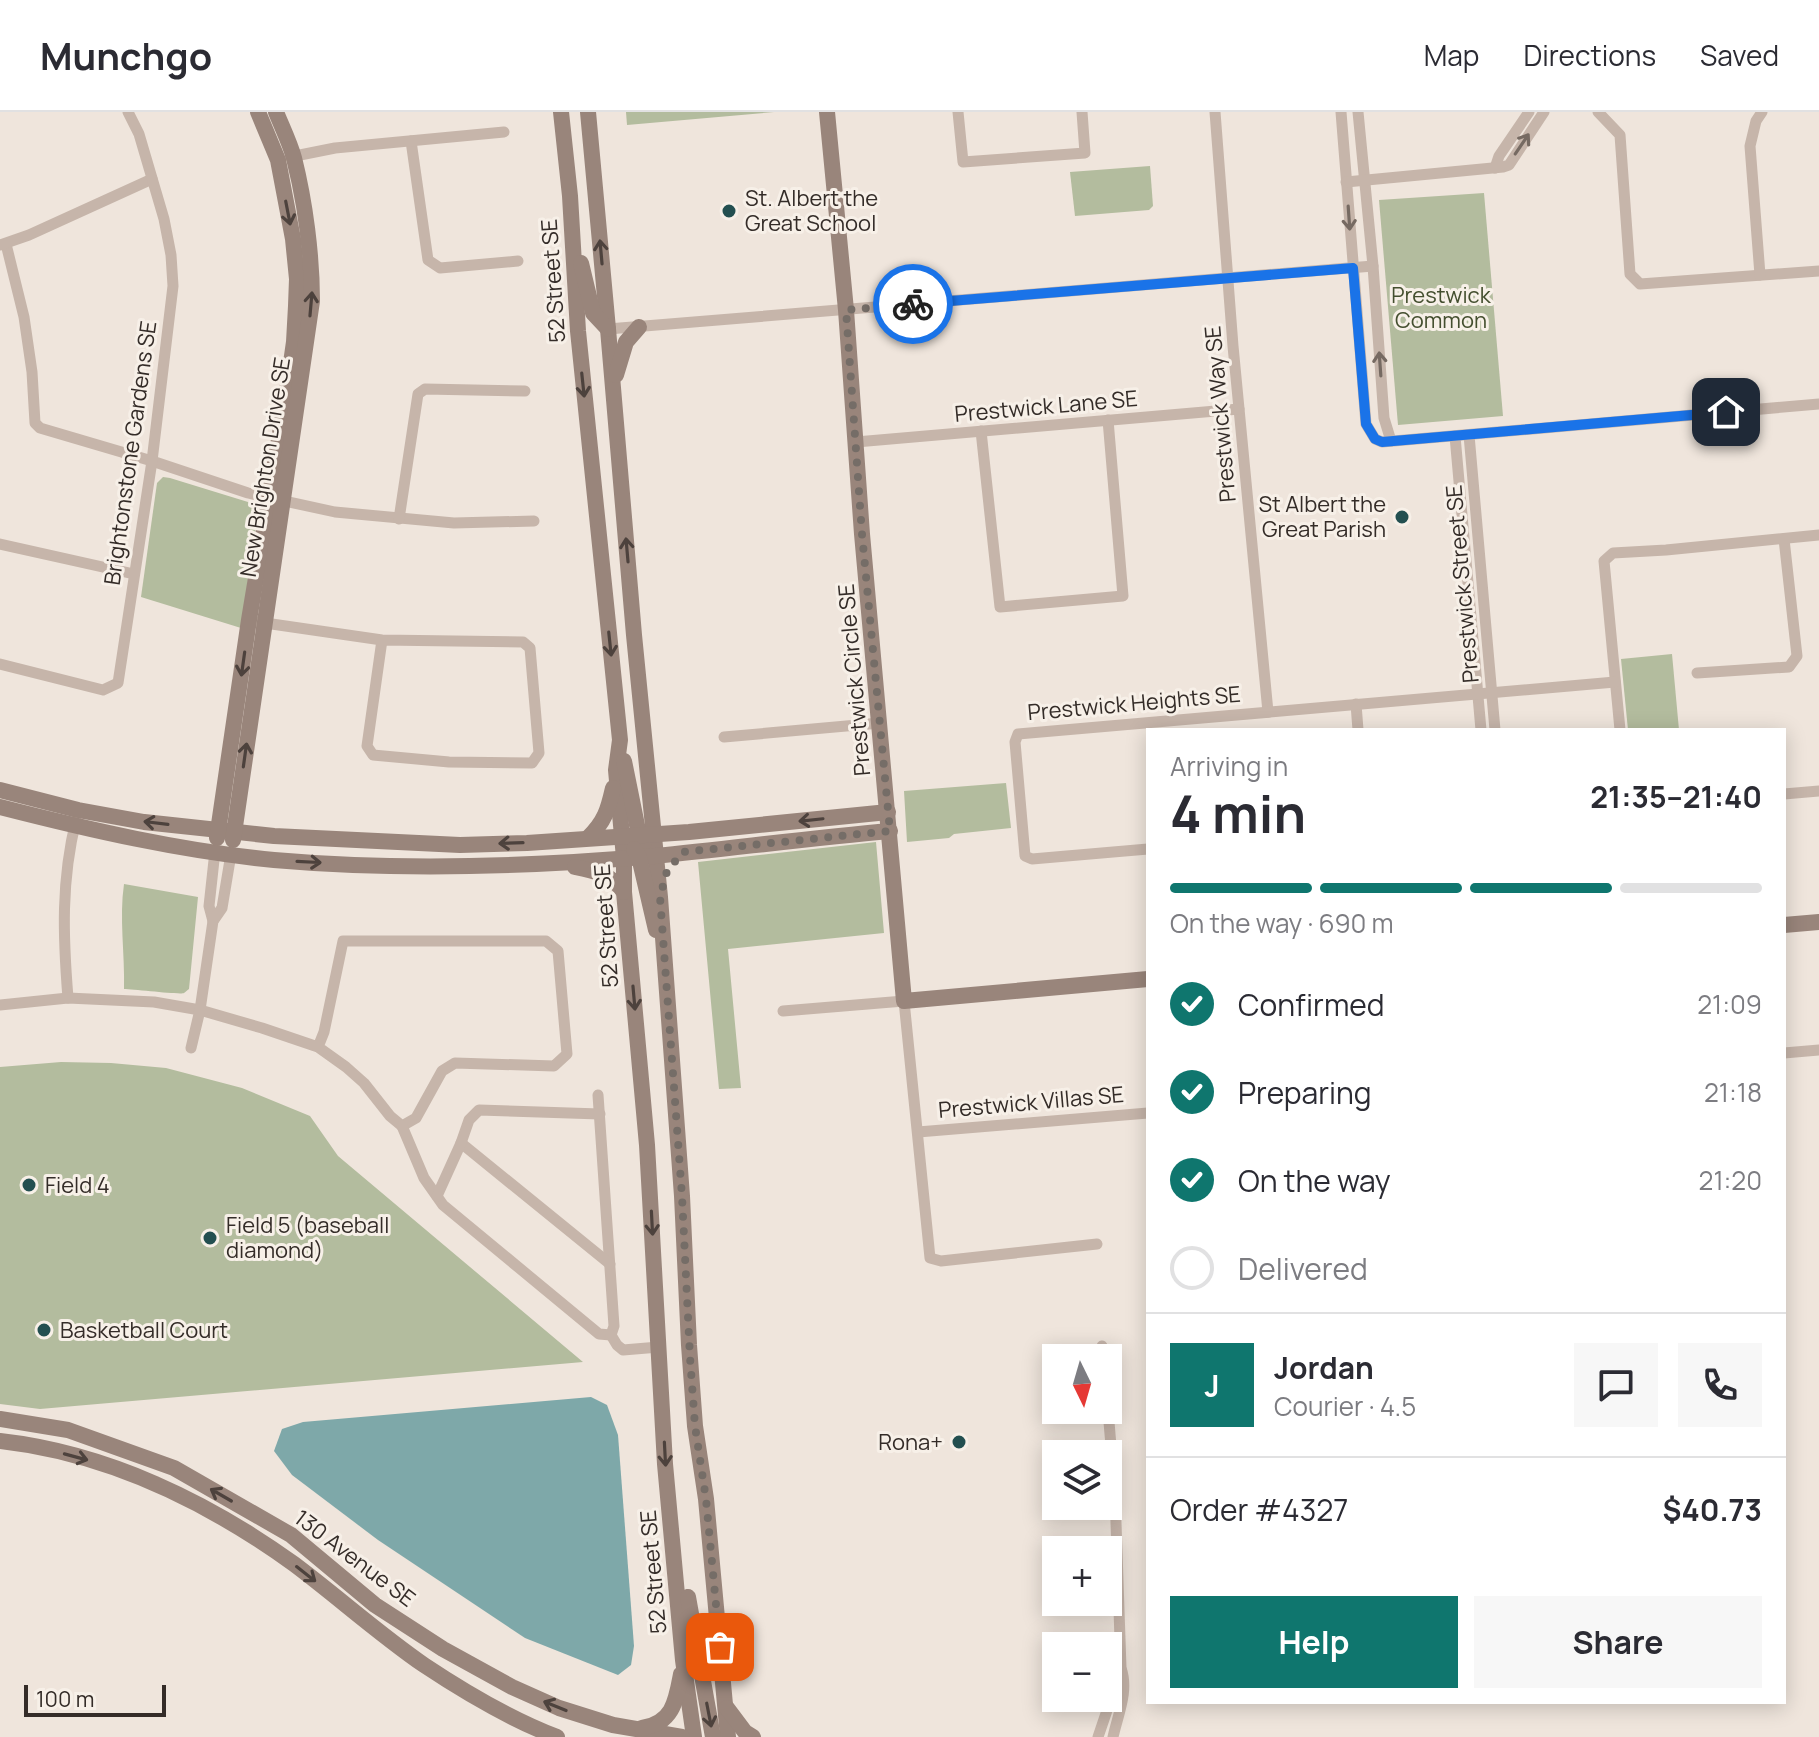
<!DOCTYPE html>
<meta charset="utf-8">
<style>
:root{--surface:#fff;--page:#f7f7f7;--text:#2b2b33;--muted:#7c7c81;--line:#e1e1e2;--accent:#0f766e}
body{margin:0;font-family:Manrope,sans-serif;background:var(--page);color:var(--text);height:100vh;display:flex;flex-direction:column;font-size:30px;white-space:nowrap}
*{box-sizing:border-box;margin:0}
p{font-size:26px;color:var(--muted)}
.icon{flex:none;width:44px;height:44px;fill:none;stroke:currentColor;stroke-width:2;stroke-linecap:round;stroke-linejoin:round}
.map{position:relative;flex:1;overflow:hidden}
.drawer{position:absolute;left:1146px;top:616px;width:640px;height:976px;display:flex;flex-direction:column;background:var(--surface);border-radius:0px;box-shadow:0 4px 20px #0003}
.drawer>*{flex:none}
.needle{width:52px;rotate:175deg}
.tools{position:absolute;left:1042px;top:1232px;display:grid;gap:16px}
.tools a{display:grid;place-items:center;width:80px;height:80px;border-radius:0px;background:var(--surface);box-shadow:0 4px 20px #0003;font-size:40px}
.scale{position:absolute;left:24px;bottom:20px;width:142px;box-sizing:border-box;padding-left:8px;border:4px solid #342c28;border-top:0;font-size:22px;line-height:28px;white-space:nowrap;color:#342c28;-webkit-text-stroke:6px #f7f0e8;paint-order:stroke}
.pin{position:absolute;display:grid;place-items:center;width:68px;height:68px;color:#fff;margin:-34px;border-radius:16px;box-shadow:0 4px 12px #0006}
.courier{position:absolute;display:grid;place-items:center;width:80px;height:80px;margin:-40px;border:6px solid #1a73e8;border-radius:50%;background:#fff;color:#222;box-shadow:0 2px 10px #0007}
.overview em{font-style:normal;font-weight:700}
.overview div{display:flex;flex-direction:column-reverse}
.overview{display:flex;align-items:center;justify-content:space-between;height:136px;padding:0 24px}
h1{font-size:52px;font-weight:700;line-height:60px}
.bar{display:grid;grid-template-columns:repeat(4,1fr);gap:12px 8px;align-content:center;height:96px;padding:0 24px}
.bar i{height:10px;border-radius:6px;background:var(--line)}
.bar .selected{background:var(--accent)}
.bar p{grid-column:span 4}
.line{display:flex;align-items:center;gap:20px;padding:0 24px;border-top:2px solid var(--line)}
.line div{flex:1}
.round{display:grid;place-items:center;flex:none;width:84px;height:84px;border-radius:0px;background:var(--page)}
ol{padding:0 24px;list-style:none}
li{display:flex;align-items:center;gap:24px;height:88px}
li p{margin-inline-start:auto}
li .icon{padding:8px;border-radius:50%;background:var(--accent);color:#fff;stroke-width:4}
li:last-child{color:var(--muted)}
li i{width:44px;height:44px;border:4px solid var(--line);border-radius:50%}
.primary-button{display:flex;gap:16px;margin-top:auto;padding:16px 24px}
.primary-button a{flex:1;height:92px;border-radius:0px;background:var(--accent);color:#fff;font-size:32px;font-weight:700;line-height:92px;text-align:center}
.primary-button a+a{background:var(--page);color:var(--text)}
header{display:flex;align-items:center;gap:48px;box-sizing:border-box;height:112px;padding:0 40px;background:var(--surface);border-bottom:2px solid var(--line)}
header strong{font-size:38px}
nav{display:flex;gap:44px;margin-inline-start:auto;font-size:28px}
.map>svg:first-child{display:block}
.green{fill:#b3bc9e}
.water{fill:#7ea8a9}
.lines{fill:none;stroke-linecap:round;stroke-linejoin:round}
.street{stroke:#c6b5aa;stroke-width:11}
.secondary{stroke:#99857b;stroke-width:16}
.oneway{stroke:#766a62}
.oneway2{stroke:#4d423d}
.done{stroke:#756d67;stroke-width:8;stroke-dasharray:0 14.4}
.route{stroke:#1a73e8;stroke-width:10}
.poi-dot{fill:#234f50;stroke:#f7f0e8;stroke-width:3}
.labels{text-anchor:middle;dominant-baseline:central;stroke-width:6;stroke-linejoin:round;paint-order:stroke}
.poi-label{font-size:22px;fill:#342c28;stroke:#f7f0e8;text-anchor:start}
.street-label{font-size:22px;fill:#342c28;stroke:#f7f0e8}
.park-label{font-size:22px;fill:#444f2f;stroke:#f7f0e8}
</style>
<header>
<strong>Munchgo</strong>
<nav><a>Map</a><a>Directions</a><a>Saved</a></nav>
</header>
<div class="map">
<svg width="1819" height="1625" viewBox="0 0 1819 1625">
<rect width="100%" height="100%" fill="#efe5dc"/>
<g class="green">
<polygon points="626,0 774,0 627,13"/>
<polygon points="1150,54 1153,94 1149,98 1075,104 1070,60"/>
<polygon points="1484,81 1503,304 1398,313 1379,88"/>
<polygon points="163,365 170,366 248,390 258,400 241,516 141,485 157,371"/>
<polygon points="1672,542 1679,618 1628,618 1621,547"/>
<polygon points="1006,671 1011,716 954,722 949,726 907,730 904,679"/>
<polygon points="876,730 884,821 728,837 741,976 719,977 698,750"/>
<path d="M 124,772 L 198,785 L 189,877 C 187,878 186,880 184,881 C 181,883 133,877 124,877 C 125,842 119,806 124,772 Z"/>
<polygon points="61,950 111,951 166,956 242,976 310,1004 338,1044 583,1250 40,1297 0,1292 0,955"/>
</g>
<polygon class="water" points="591,1285 607,1293 618,1323 634,1534 631,1553 618,1563 525,1526 378,1428 292,1363 274,1339 282,1317 303,1310"/>
<g class="lines">
<g class="street">
<polyline points="958,0 963,50 1085,41 1082,0"/>
<polyline points="1215,0 1233,234 1268,600"/>
<polyline points="1341,0 1366,312 1375,327 1382,330 1819,292"/>
<polyline points="1358,0 1373,154 1384,306 1391,329"/>
<polyline points="1598,0 1620,23 1630,162 1640,172 1819,159"/>
<polyline points="411,29 428,148 440,156 518,149"/>
<polyline points="290,45 335,36 504,20"/>
<polyline points="1495,56 1499,44 1529,0"/>
<polyline points="1346,70 1503,55 1509,53 1544,0"/>
<polyline points="6,132 24,205 32,260 35,311 40,316 152,349 248,381 335,400 454,411 534,409"/>
<polyline points="0,133 29,123 152,67"/>
<polyline points="1760,163 1750,34 1756,9 1762,0"/>
<polyline points="608,217 1373,154"/>
<polyline points="981,319 1000,495 1123,484 1108,308"/>
<polyline points="1469,323 1495,618"/>
<polyline points="1455,324 1481,618"/>
<polyline points="856,330 1239,297"/>
<polyline points="399,407 418,282 425,277 525,279"/>
<polyline points="0,432 134,462"/>
<polyline points="258,510 382,528 523,530 530,536 539,641 532,651 449,650 373,643 367,634 382,528"/>
<polyline points="0,552 103,578 118,571 152,349 173,174 171,143 164,107 139,22 128,0"/>
<polyline points="1697,561 1789,555 1797,544 1784,427"/>
<polyline points="1356,592 1358,618"/>
<polyline points="1620,618 1604,449 1613,441 1666,438 1819,423"/>
<polyline points="724,625 880,611"/>
<polyline points="1784,682 1819,679"/>
<polyline points="1148,737 1032,747 1025,744 1015,630 1018,622 1615,570"/>
<polyline points="213,809 209,794 215,739"/>
<path d="M 68,886 C 63,824 61,769 76,708"/>
<polyline points="0,893 68,886 154,890 200,898 262,916 318,935 346,955 364,971 390,1004 402,1014 416,1006 442,959 455,951 554,954 567,942 558,839 546,829 343,829 324,920 318,935"/>
<polyline points="783,899 904,889 930,1146 941,1149 1097,1132"/>
<polyline points="191,936 200,898 213,809 222,796 231,742"/>
<polyline points="1784,941 1819,938"/>
<polyline points="402,1014 424,1066 443,1093 599,1222 611,1223 614,1214 598,983"/>
<polyline points="918,1020 1148,1001"/>
<polyline points="461,1031 610,1152"/>
<polyline points="437,1084 461,1031 469,1008 479,998 600,1002"/>
<polyline points="611,1223 617,1233 623,1238 659,1235"/>
<polyline points="1102,1234 1103,1246"/>
<path d="M 1108,1298 L 1115,1382 L 1121,1556 C 1129,1579 1118,1602 1113,1625"/>
<polyline points="1098,1625 1121,1557"/>
</g>
<g class="secondary">
<polyline points="561,0 570,84 578,219 620,628 616,658 624,746 624,780 647,1033 665,1352 683,1548 694,1625"/>
<polyline points="588,0 608,217 634,523 660,785 682,1084 689,1233 695,1314 706,1387 728,1625"/>
<polyline points="827,0 846,198 862,422 904,889 1148,867"/>
<polyline points="581,151 593,201 608,217"/>
<polyline points="616,263 626,230 639,215"/>
<polyline points="624,649 639,723 644,731"/>
<polyline points="0,678 78,698 144,710 274,724 460,733 527,731 689,720 888,700"/>
<path d="M 0,695 C 90,718 181,739 274,748 C 400,759 529,755 655,744 C 734,736 812,726 890,719"/>
<polyline points="217,726 249,508 287,279 294,230 296,194 297,167 293,127 278,48 258,0"/>
<path d="M 588,726 C 605,709 608,698 613,676"/>
<path d="M 233,728 L 312,189 C 312,143 305,90 294,46 C 290,31 282,15 276,0"/>
<polyline points="634,737 639,745 656,818"/>
<path d="M 575,755 C 595,759 612,763 624,780"/>
<polyline points="1784,813 1819,810"/>
<polyline points="0,1307 68,1318 174,1356 291,1423 375,1493 443,1537 512,1575 559,1596 613,1613 682,1625"/>
<path d="M 0,1329 C 107,1341 208,1390 294,1452 C 338,1485 379,1522 424,1553 C 466,1581 510,1607 557,1625"/>
<polyline points="688,1485 713,1625"/>
<polyline points="727,1596 745,1620 753,1625"/>
<path d="M 642,1616 C 673,1611 676,1589 681,1562"/>
</g>
</g>
<defs><path id="oneway-shaft" d="M-6 0H5M1.5-3L5.5 0L1.5 3" fill="none" stroke-width="1.6" stroke-linecap="round" stroke-linejoin="round" transform="scale(2)"/></defs>
<g class="oneway">
<use href="#oneway-shaft" transform="translate(1522 32) rotate(-56)"/>
<use href="#oneway-shaft" transform="translate(1349 106) rotate(86)"/>
<use href="#oneway-shaft" transform="translate(1380 252) rotate(-94)"/>
</g>
<g class="oneway2">
<use href="#oneway-shaft" transform="translate(288 101) rotate(79)"/>
<use href="#oneway-shaft" transform="translate(601 140) rotate(-95)"/>
<use href="#oneway-shaft" transform="translate(311 192) rotate(-85)"/>
<use href="#oneway-shaft" transform="translate(583 273) rotate(84)"/>
<use href="#oneway-shaft" transform="translate(627 438) rotate(-95)"/>
<use href="#oneway-shaft" transform="translate(610 532) rotate(84)"/>
<use href="#oneway-shaft" transform="translate(243 552) rotate(98)"/>
<use href="#oneway-shaft" transform="translate(245 643) rotate(-82)"/>
<use href="#oneway-shaft" transform="translate(811 708) rotate(174)"/>
<use href="#oneway-shaft" transform="translate(156 711) rotate(-173)"/>
<use href="#oneway-shaft" transform="translate(511 731) rotate(178)"/>
<use href="#oneway-shaft" transform="translate(309 750) rotate(3)"/>
<use href="#oneway-shaft" transform="translate(634 886) rotate(85)"/>
<use href="#oneway-shaft" transform="translate(652 1111) rotate(87)"/>
<use href="#oneway-shaft" transform="translate(665 1342) rotate(87)"/>
<use href="#oneway-shaft" transform="translate(76 1345) rotate(15)"/>
<use href="#oneway-shaft" transform="translate(221 1383) rotate(-150)"/>
<use href="#oneway-shaft" transform="translate(306 1462) rotate(38)"/>
<use href="#oneway-shaft" transform="translate(555 1594) rotate(-158)"/>
<use href="#oneway-shaft" transform="translate(709 1603) rotate(79)"/>
</g>
<g class="lines">
<polyline class="done" points="720,1535 706,1387 695,1314 690,1245 682,1084 660,785 667,759 683,740 890,719 862,422 846,198 913,192"/>
<polyline class="route" points="913,192 1353,156 1366,312 1375,327 1382,330 1726,300"/>
</g>
<g class="poi-dot">
<circle cx="729" cy="99" r="8"/>
<circle cx="1402" cy="405" r="8"/>
<circle cx="29" cy="1073" r="8"/>
<circle cx="210" cy="1126" r="8"/>
<circle cx="44" cy="1218" r="8"/>
<circle cx="959" cy="1330" r="8"/>
</g>
<g class="labels">
<g class="poi-label">
<text x="745" y="86">St. Albert the<tspan x="745" dy="25">Great School</tspan></text>
<text x="1386" y="392" text-anchor="end">St Albert the<tspan x="1386" dy="25">Great Parish</tspan></text>
<text x="45" y="1073">Field 4</text>
<text x="226" y="1113">Field 5 (baseball<tspan x="226" dy="25">diamond)</tspan></text>
<text x="60" y="1218">Basketball Court</text>
<text x="943" y="1330" text-anchor="end">Rona+</text>
</g>
<g class="street-label">
<text transform="translate(553 169) rotate(-94)">52 Street SE</text>
<text transform="translate(1046 294) rotate(-5)">Prestwick Lane SE</text>
<text transform="translate(1220 302) rotate(-95)">Prestwick Way SE</text>
<text transform="translate(130 341) rotate(-82)">Brightonstone Gardens SE</text>
<text transform="translate(265 355) rotate(-81)">New Brighton Drive SE</text>
<text transform="translate(1462 472) rotate(-95)">Prestwick Street SE</text>
<text transform="translate(854 568) rotate(-95)">Prestwick Circle SE</text>
<text transform="translate(1134 591) rotate(-5)">Prestwick Heights SE</text>
<text transform="translate(606 814) rotate(-94)">52 Street SE</text>
<text transform="translate(1031 990) rotate(-5)">Prestwick Villas SE</text>
<text transform="translate(355 1446) rotate(37)">130 Avenue SE</text>
<text transform="translate(653 1460) rotate(-95)">52 Street SE</text>
</g>
<g class="park-label">
<text x="1441" y="183">Prestwick<tspan x="1441" dy="25">Common</tspan></text>
</g>
</g>
</svg>
<div class="tools">
<a><svg class="needle" viewBox="-14 -14 28 28"><path d="M0-13l5 13h-10z" fill="#e53935"/><path d="M0 13l5-13h-10z" fill="#7c7c81"/></svg></a>
<a><svg class="icon" aria-label="layers" viewBox="0 0 24 24"><path d="M12 4l9 5-9 5-9-5zM3 14l9 5 9-5"/></svg></a>
<a>+</a>
<a>−</a>
</div>
<div class="scale">100 m</div>
<div class="pin" style="left:720px;top:1535px;background:#ea580c"><svg class="icon" aria-label="bag" viewBox="0 0 24 24"><path d="M5 8h14l-1 12H6zM9 8a3 3 0 0 1 6 0"/></svg></div>
<div class="pin" style="left:1726px;top:300px;background:#1f2937"><svg class="icon" aria-label="home" viewBox="0 0 24 24"><path d="M3 11l9-7 9 7M6 9v11h12V9"/></svg></div>
<div class="courier" style="left:913px;top:192px"><svg class="icon" aria-label="bike" viewBox="0 0 24 24"><circle cx="6" cy="16" r="4"/><circle cx="18" cy="16" r="4"/><path d="M6 16l4-8h5l3 8M10 8l3 8H6M13 5h3"/></svg></div>
<section class="drawer">
<div class="overview"><div><h1>4 min</h1><p>Arriving in</p></div><em>21:35–21:40</em></div>
<div class="bar"><i class="selected"></i><i class="selected"></i><i class="selected"></i><i></i><p>On the way · 690 m</p></div>
<ol>
<li><svg class="icon" aria-label="check" viewBox="0 0 24 24"><path d="M5 12l5 5 9-10"/></svg>Confirmed<p>21:09</p></li>
<li><svg class="icon" aria-label="check" viewBox="0 0 24 24"><path d="M5 12l5 5 9-10"/></svg>Preparing<p>21:18</p></li>
<li><svg class="icon" aria-label="check" viewBox="0 0 24 24"><path d="M5 12l5 5 9-10"/></svg>On the way<p>21:20</p></li>
<li><i></i>Delivered</li>
</ol>
<div class="line" style="height:144px"><b class="round" style="background:var(--accent);color:#fff">J</b><div><b>Jordan</b><p>Courier · 4.5</p></div><a class="round"><svg class="icon" aria-label="chat" viewBox="0 0 24 24"><path d="M4 5h16v11H9l-5 4z"/></svg></a><a class="round"><svg class="icon" aria-label="phone" viewBox="0 0 24 24"><path d="M5 4h4l2 5-3 2q2 4 5 5l2-3 5 2v4C11 20 4 13 5 4z"/></svg></a></div>
<div class="line" style="height:104px"><div>Order #4327</div><b>$40.73</b></div>
<div class="primary-button"><a>Help</a><a>Share</a></div>
</section>
</div>
